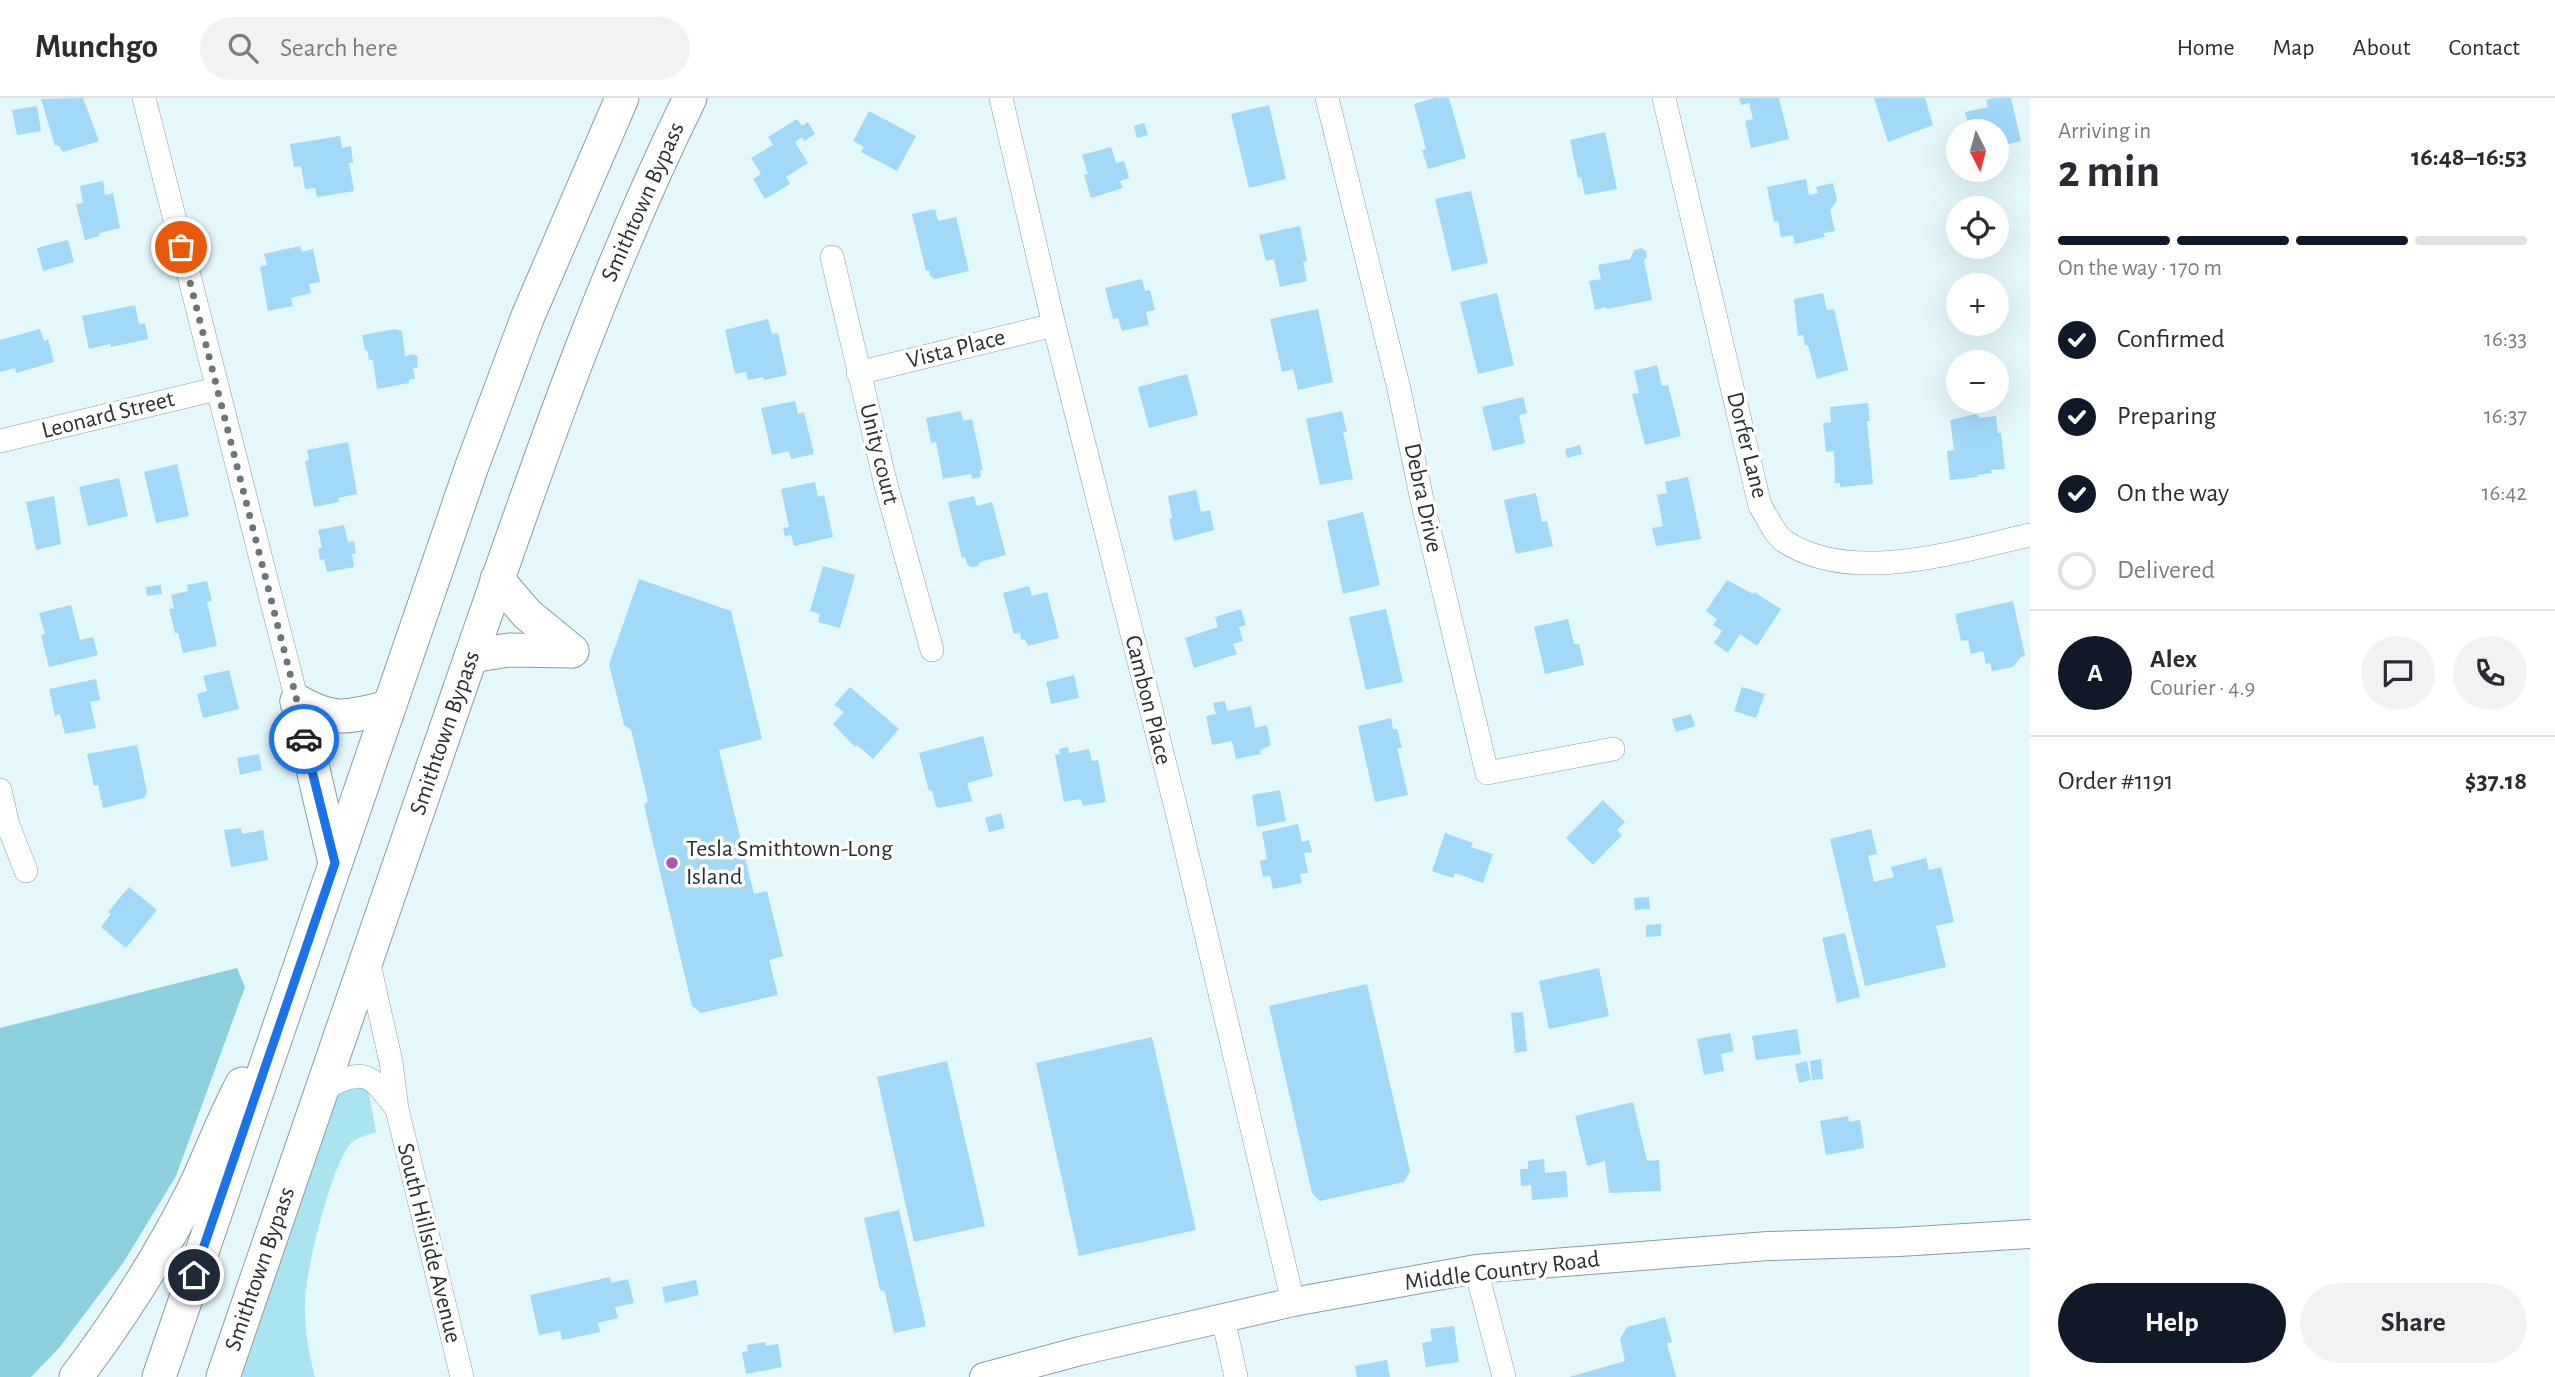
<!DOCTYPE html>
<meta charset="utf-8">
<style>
:root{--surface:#fff;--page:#f2f2f3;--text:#2b2b33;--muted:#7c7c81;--line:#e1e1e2;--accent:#111827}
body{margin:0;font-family:"Alegreya Sans",sans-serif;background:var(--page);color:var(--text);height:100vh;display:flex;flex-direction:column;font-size:26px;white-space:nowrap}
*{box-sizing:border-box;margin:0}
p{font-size:23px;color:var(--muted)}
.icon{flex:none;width:38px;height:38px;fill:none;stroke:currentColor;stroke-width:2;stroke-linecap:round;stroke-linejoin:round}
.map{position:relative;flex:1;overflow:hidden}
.panel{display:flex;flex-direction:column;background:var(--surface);width:525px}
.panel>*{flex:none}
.needle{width:46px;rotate:174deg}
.controls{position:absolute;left:1946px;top:21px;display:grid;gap:14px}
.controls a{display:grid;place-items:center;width:63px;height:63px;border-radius:50%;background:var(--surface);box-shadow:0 7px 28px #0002;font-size:35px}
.pin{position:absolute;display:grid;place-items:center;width:60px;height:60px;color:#fff;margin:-30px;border:4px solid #fff;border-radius:50%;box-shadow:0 2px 7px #0007}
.courier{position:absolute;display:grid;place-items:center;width:70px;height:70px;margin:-35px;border:5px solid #1a73e8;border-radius:50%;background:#fff;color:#222;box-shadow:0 2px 9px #0007}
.headline em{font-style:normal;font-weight:700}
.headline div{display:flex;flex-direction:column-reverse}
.headline{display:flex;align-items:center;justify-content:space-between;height:119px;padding:0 28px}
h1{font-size:46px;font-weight:700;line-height:52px}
.bar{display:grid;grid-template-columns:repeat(4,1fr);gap:10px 7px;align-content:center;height:84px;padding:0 28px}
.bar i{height:9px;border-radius:5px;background:var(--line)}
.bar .selected{background:var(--accent)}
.bar p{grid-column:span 4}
.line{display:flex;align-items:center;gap:18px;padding:0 28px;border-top:2px solid var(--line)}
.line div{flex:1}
.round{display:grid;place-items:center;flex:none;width:74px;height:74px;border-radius:37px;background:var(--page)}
ol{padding:0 28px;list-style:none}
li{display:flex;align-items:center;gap:21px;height:77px}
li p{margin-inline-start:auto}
li .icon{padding:7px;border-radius:50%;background:var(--accent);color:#fff;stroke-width:4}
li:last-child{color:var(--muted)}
li i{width:38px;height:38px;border:4px solid var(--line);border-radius:50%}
.button{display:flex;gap:14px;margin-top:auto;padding:14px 28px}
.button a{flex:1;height:80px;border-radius:42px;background:var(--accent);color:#fff;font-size:28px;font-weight:700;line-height:80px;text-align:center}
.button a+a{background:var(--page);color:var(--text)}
header{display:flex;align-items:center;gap:42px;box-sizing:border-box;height:98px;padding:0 35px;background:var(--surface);border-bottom:2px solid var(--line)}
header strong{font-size:33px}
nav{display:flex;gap:38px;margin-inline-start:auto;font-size:24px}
.search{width:490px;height:63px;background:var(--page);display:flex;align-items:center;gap:18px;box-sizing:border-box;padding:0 24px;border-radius:38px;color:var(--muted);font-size:26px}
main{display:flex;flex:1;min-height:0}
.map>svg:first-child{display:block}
.green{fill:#a9e4f0}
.forest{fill:#8cd0de}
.building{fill:#a2d9f8}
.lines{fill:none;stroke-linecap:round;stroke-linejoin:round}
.minor-casing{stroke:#8b9da1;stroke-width:24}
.major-casing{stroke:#8b9da1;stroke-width:30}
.highway-casing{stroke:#8b9da1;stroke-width:35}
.minor{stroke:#fff;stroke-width:23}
.major{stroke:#fff;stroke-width:28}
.highway{stroke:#fff;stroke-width:33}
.done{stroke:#6a7678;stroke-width:7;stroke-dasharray:0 12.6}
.route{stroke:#1a73e8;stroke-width:9}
.poi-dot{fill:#ac53bf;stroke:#fff;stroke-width:2.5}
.labels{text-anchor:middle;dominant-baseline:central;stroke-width:7;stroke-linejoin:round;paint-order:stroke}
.street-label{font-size:24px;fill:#283031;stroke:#fff}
.poi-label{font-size:24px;fill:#283031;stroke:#fff;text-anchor:start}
</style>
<header>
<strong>Munchgo</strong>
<div class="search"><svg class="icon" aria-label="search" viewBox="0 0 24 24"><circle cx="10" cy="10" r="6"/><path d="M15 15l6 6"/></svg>Search here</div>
<nav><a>Home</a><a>Map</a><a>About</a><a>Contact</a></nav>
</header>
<main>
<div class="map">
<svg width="2030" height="1279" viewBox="0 0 2030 1279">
<rect width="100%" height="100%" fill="#e4f8fc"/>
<path class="green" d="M 343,981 L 368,990 L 376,1034 C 368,1037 356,1040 351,1045 C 331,1067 305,1174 305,1205 C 304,1231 309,1254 315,1279 L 237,1279 Z"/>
<polygon class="forest" points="237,870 245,889 176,1078 123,1165 59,1250 31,1279 0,1279 0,930"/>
<g class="building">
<polygon points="83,0 99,43 63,54 58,47 55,48 41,1"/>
<polygon points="1434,0 1449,0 1466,60 1428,71 1422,52 1426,51 1414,6"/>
<polygon points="1739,0 1779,0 1789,41 1751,50 1745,23 1753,21 1749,5 1741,7"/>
<polygon points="1874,0 1925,0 1933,27 1888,44"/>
<polygon points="1995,0 2011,0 2021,43 1997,49 1997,33 1970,33 1965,14 1988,9 1986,2"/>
<polygon points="1269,7 1286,81 1249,90 1231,16"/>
<polygon points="37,8 41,33 17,37 12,12"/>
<polygon points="869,13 916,38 897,73 861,54 864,49 853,43"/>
<polygon points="797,21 802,28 808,24 815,36 804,43 802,39 795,44 808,65 786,79 790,86 765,101 753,81 761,76 751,60 773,47 768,39"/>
<polygon points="1144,25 1148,37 1137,40 1134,28"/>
<polygon points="1605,34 1617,91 1585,97 1581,79 1578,80 1570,42"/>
<polygon points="340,38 342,50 351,48 353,65 349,65 354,93 317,99 315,90 305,91 301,68 294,69 290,46"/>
<polygon points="1111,49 1116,65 1124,63 1129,80 1120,83 1123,90 1091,100 1084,77 1088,76 1082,57"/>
<polygon points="1806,81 1809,97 1818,95 1816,89 1833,85 1837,102 1830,112 1835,133 1824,135 1825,139 1795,146 1793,137 1781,139 1778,123 1774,124 1767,89"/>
<polygon points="103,83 105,97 113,95 120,130 99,135 100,138 85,142 76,106 83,105 80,88"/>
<polygon points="1471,93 1488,165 1452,173 1435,101"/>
<polygon points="935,111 938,123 956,119 969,173 935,181 930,178 929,172 926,173 912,116"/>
<polygon points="1300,128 1307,163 1303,164 1307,183 1280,189 1274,161 1266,163 1259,137"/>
<polygon points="68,142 74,164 43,173 37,150"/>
<polygon points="300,148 302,154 313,151 320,184 309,186 311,195 291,200 293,208 268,213 260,169 267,167 264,156"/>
<polygon points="1641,150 1646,153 1647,159 1644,162 1652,202 1607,211 1606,209 1595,212 1589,183 1601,181 1598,167 1630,161 1634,152"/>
<polygon points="1142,181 1145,193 1150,192 1155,212 1146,214 1149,227 1122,233 1118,220 1113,221 1105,190"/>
<polygon points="1497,195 1514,267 1478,276 1460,204"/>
<polygon points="1823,195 1827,212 1834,211 1848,272 1817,281 1808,247 1805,248 1803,237 1798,238 1794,201"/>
<polygon points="135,207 139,226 145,225 148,241 111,249 110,246 89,251 82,218"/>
<polygon points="1318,211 1333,284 1298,292 1293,271 1282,274 1270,221"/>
<polygon points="768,221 772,236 778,235 787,277 764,282 763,279 748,282 746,274 735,276 725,232"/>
<polygon points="40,231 44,243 48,241 54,264 16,275 15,270 0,274 0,242"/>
<polygon points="395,231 402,233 405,258 414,256 418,259 417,270 413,270 415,281 409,281 409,285 377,291 373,262 369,262 367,252 365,252 362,237"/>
<polygon points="1657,267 1662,288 1668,287 1681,338 1645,347 1632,296 1639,295 1634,273"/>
<polygon points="1187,276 1198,317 1149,330 1138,289"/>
<polygon points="1523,299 1527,315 1519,317 1525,345 1493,353 1482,309"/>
<polygon points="795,303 798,316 804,314 814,356 791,361 789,353 772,357 761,310"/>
<polygon points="1868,305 1870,323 1867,323 1873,386 1840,389 1840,385 1835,385 1834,353 1826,354 1823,325 1831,324 1830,309"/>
<polygon points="961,313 963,323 972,321 983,372 980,372 981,379 972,381 971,376 943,381 936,344 931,345 926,320"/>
<polygon points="1342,313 1347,334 1343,334 1353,381 1320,387 1306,321"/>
<polygon points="1976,316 1980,320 1996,318 1998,335 2001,335 2005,371 1991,372 1992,375 1977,377 1978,379 1950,382 1947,353 1954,352 1950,322"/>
<polygon points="348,344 357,396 338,400 339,404 314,409 305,363 309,362 307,352"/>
<polygon points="1580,347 1582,356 1567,360 1565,351"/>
<polygon points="177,366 189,418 156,425 144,374"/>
<polygon points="1688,379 1701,441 1656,448 1652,430 1663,428 1657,397 1667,395 1665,384"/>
<polygon points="119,380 128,418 88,428 79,389"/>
<polygon points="815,384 818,399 824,397 833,439 794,448 791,437 785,438 783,430 789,429 781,391"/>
<polygon points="1196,392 1201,414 1210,412 1214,432 1174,443 1169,421 1172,420 1168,398"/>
<polygon points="1536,395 1542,424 1547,423 1553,448 1516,456 1504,402"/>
<polygon points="54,398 61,446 36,452 26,404"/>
<polygon points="974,398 977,408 992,404 1006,457 980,464 978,468 971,469 967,466 965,459 962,460 948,404"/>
<polygon points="1363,414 1380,487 1343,496 1327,423"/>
<polygon points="344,427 348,444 354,443 356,455 352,456 354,469 327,474 324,461 320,462 318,451 322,450 318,432"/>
<polygon points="823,468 855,477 840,530 818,524 820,516 810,513"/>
<polygon points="639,481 731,513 762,641 719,652 754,796 767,793 783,858 769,862 778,897 701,915 692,908 644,707 648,703 631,632 624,627 609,566"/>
<polygon points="1727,482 1753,496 1754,494 1781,511 1757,548 1740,536 1728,555 1714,545 1722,533 1713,527 1717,521 1706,513"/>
<polygon points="207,483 212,503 207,504 217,548 183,555 178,535 175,535 169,511 174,510 171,497 188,493 187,487"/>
<polygon points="161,487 162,496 147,498 146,489"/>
<polygon points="1029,488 1032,498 1047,494 1059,540 1028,548 1025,541 1021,542 1020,535 1014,536 1003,495"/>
<polygon points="2013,503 2025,558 2021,559 2013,569 1992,573 1990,565 1986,566 1983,553 1971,556 1968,542 1961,543 1955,516"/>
<polygon points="71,507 80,542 93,539 98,557 49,569 41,537 45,536 39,515"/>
<polygon points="1241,511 1246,527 1239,529 1243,543 1233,546 1237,556 1194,570 1185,540 1218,529 1215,519"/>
<polygon points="1386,511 1403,584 1366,592 1349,519"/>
<polygon points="1568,521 1574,546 1579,546 1584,567 1545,576 1534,529"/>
<polygon points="229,572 239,611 203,620 197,596 207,593 203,578"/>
<polygon points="1074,577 1079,600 1051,606 1046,584"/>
<polygon points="96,581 100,602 90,604 96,630 65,636 60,616 55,618 49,591"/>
<polygon points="850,589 899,631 873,661 857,647 855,649 833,626 844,614 834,607"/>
<polygon points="1742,589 1765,596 1756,620 1734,613"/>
<polygon points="1225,603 1227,613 1251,608 1255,630 1267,627 1271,647 1260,652 1261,656 1236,661 1232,643 1212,647 1206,618 1216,616 1213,605"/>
<polygon points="1691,616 1695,628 1676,634 1672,621"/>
<polygon points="1391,620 1393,631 1397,631 1402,650 1397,650 1408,697 1375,704 1358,628"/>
<polygon points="983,638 993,678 967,685 972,703 939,710 936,708 932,692 929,693 919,655"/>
<polygon points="137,647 147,694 144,700 103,710 98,687 94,688 87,656"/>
<polygon points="1068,649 1069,655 1089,651 1092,663 1098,662 1106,704 1083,708 1081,701 1064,704 1055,657 1060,656 1059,651"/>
<polygon points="259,656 262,672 240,677 237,660"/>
<polygon points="1280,692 1286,723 1257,729 1252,697"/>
<polygon points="1603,702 1625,724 1617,732 1622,737 1593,767 1566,740"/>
<polygon points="1001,715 1005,730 989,734 985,720"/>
<polygon points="1298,726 1302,744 1309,742 1312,754 1304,755 1308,775 1300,776 1302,785 1273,791 1270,778 1263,779 1260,763 1267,761 1262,734"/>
<polygon points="241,730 242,736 263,732 268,762 231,769 224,732"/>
<polygon points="1871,731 1877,756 1868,758 1874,784 1894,779 1891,769 1926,760 1929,772 1941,769 1954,824 1936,828 1946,869 1865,888 1830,741"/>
<polygon points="1445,735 1473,745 1471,749 1493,756 1483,785 1455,775 1453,780 1432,773"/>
<polygon points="129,789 157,812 126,850 101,829 111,816 108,814"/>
<polygon points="1649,799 1650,811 1635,812 1634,800"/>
<polygon points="1661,826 1661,838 1646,839 1646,827"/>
<polygon points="1845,835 1860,899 1837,905 1822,840"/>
<polygon points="1599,870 1609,918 1549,931 1539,883"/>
<polygon points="1367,886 1410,1073 1404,1084 1320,1103 1312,1095 1269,908"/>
<polygon points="1523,914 1527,953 1515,955 1511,915"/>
<polygon points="1797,931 1801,956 1756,962 1752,938"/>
<polygon points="1730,935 1734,953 1721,956 1724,973 1704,977 1697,941"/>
<polygon points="1152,939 1196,1132 1079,1158 1036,965"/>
<polygon points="1821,961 1823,981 1812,982 1810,963"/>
<polygon points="947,963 985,1128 914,1144 877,979"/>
<polygon points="1807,963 1811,982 1799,985 1795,966"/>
<polygon points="1633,1004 1647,1063 1659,1062 1661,1093 1609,1095 1605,1063 1587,1068 1575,1018"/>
<polygon points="1848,1018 1849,1024 1860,1022 1864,1050 1826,1057 1820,1023"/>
<polygon points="1544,1061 1545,1075 1566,1073 1568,1099 1532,1102 1531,1087 1521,1088 1520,1071 1528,1071 1528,1063"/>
<polygon points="899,1112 926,1228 894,1235 885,1194 880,1192 864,1120"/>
<polygon points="610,1179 611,1185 628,1181 634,1205 615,1209 618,1220 598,1225 600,1234 562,1242 560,1233 539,1237 530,1197"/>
<polygon points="696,1182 699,1197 665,1205 662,1189"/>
<polygon points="1665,1219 1672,1244 1667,1245 1676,1279 1569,1279 1625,1263 1620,1241 1627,1229"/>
<polygon points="1454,1228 1459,1264 1426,1269 1422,1245 1432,1243 1430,1231"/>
<polygon points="765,1244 766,1248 778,1246 782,1269 746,1276 742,1254 748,1253 747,1247"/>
<polygon points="1387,1262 1390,1279 1357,1279 1355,1268"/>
</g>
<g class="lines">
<g class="minor-casing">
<g id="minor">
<polyline points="144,0 297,603"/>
<polyline points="1001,0 1054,227 1179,722 1293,1204"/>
<polyline points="1327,0 1399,291 1422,402 1487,675 1613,651"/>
<path d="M 1664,0 L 1760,408 C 1767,418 1774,436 1784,443 C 1852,488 1958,453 2030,437"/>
<polyline points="832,159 886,387 932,552"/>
<polyline points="858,275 1054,227"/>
<polyline points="0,343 216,291"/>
<polyline points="0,692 8,727 26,773"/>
<polyline points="368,862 391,964 397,1011 462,1279"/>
<path d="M 322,992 C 363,970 369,973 397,1011"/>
<polyline points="1476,1171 1504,1279"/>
<polyline points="1223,1220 1236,1279"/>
</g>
</g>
<g class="major-casing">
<polyline id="major" points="984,1279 1080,1253 1293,1204 1476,1171 1768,1148 1899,1144 2030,1136"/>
</g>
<g class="highway-casing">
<g id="highway">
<polyline points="497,481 527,516 572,553"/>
<polyline points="471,558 509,552 572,553"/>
<polyline points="297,603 335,765"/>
<path d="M 297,603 C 335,625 348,619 389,609"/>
<path d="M 76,1279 C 120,1221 160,1158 193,1093 C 210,1058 223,1021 242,986"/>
<polyline points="159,1279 472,368 528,218 622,0"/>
<path d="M 223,1279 C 302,1050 380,821 459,593 C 529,392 596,191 690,0"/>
</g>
</g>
<use href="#minor" class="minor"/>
<use href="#major" class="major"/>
<use href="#highway" class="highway"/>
</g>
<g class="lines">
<polyline class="done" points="181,149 297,603 304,641"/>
<polyline class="route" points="194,1177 335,765 304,641"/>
</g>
<circle class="poi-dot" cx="672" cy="765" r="7"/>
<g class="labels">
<g class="street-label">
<text transform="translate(643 104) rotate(-66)">Smithtown Bypass</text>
<text transform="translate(956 251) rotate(-14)">Vista Place</text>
<text transform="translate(108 317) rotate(-14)">Leonard Street</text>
<text transform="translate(1747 347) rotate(76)">Dorfer Lane</text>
<text transform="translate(879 356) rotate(76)">Unity court</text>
<text transform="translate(1423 400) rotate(78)">Debra Drive</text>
<text transform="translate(1148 602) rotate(76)">Cambon Place</text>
<text transform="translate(445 635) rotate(-71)">Smithtown Bypass</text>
<text transform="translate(429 1145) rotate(76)">South Hillside Avenue</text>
<text transform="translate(260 1171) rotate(-71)">Smithtown Bypass</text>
<text transform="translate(1502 1173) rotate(-7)">Middle Country Road</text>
</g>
<g class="poi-label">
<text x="686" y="751">Tesla Smithtown-Long<tspan x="686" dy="28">Island</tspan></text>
</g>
</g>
</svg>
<div class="controls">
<a><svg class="needle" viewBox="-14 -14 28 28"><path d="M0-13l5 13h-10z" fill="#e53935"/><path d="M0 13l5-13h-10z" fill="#7c7c81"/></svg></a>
<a><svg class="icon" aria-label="locate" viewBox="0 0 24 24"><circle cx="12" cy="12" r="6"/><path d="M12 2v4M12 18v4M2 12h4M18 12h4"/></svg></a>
<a>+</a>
<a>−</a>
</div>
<div class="pin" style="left:181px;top:149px;background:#ea580c"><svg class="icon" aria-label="bag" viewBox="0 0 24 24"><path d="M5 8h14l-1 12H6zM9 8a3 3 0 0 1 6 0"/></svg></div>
<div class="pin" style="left:194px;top:1177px;background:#1f2937"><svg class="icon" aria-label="home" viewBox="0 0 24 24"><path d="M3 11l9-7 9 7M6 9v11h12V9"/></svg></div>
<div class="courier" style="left:304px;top:641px"><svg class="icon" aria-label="car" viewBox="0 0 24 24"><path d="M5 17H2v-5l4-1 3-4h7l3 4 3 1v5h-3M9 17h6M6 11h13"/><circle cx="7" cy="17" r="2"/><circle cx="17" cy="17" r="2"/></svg></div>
</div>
<section class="panel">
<div class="headline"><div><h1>2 min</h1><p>Arriving in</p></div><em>16:48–16:53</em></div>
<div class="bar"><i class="selected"></i><i class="selected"></i><i class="selected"></i><i></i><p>On the way · 170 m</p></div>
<ol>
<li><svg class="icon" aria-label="check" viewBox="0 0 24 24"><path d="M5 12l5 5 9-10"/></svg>Confirmed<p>16:33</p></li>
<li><svg class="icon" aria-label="check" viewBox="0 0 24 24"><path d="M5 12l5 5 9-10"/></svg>Preparing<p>16:37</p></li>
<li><svg class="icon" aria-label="check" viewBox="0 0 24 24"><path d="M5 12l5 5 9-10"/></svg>On the way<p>16:42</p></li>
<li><i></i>Delivered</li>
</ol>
<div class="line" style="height:126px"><b class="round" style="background:var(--accent);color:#fff">A</b><div><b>Alex</b><p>Courier · 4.9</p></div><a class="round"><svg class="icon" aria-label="chat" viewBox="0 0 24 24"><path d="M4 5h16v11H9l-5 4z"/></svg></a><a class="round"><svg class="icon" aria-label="phone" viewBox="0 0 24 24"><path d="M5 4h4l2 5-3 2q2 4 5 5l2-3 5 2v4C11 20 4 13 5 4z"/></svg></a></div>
<div class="line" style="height:91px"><div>Order #1191</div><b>$37.18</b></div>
<div class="button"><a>Help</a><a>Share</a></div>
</section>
</main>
